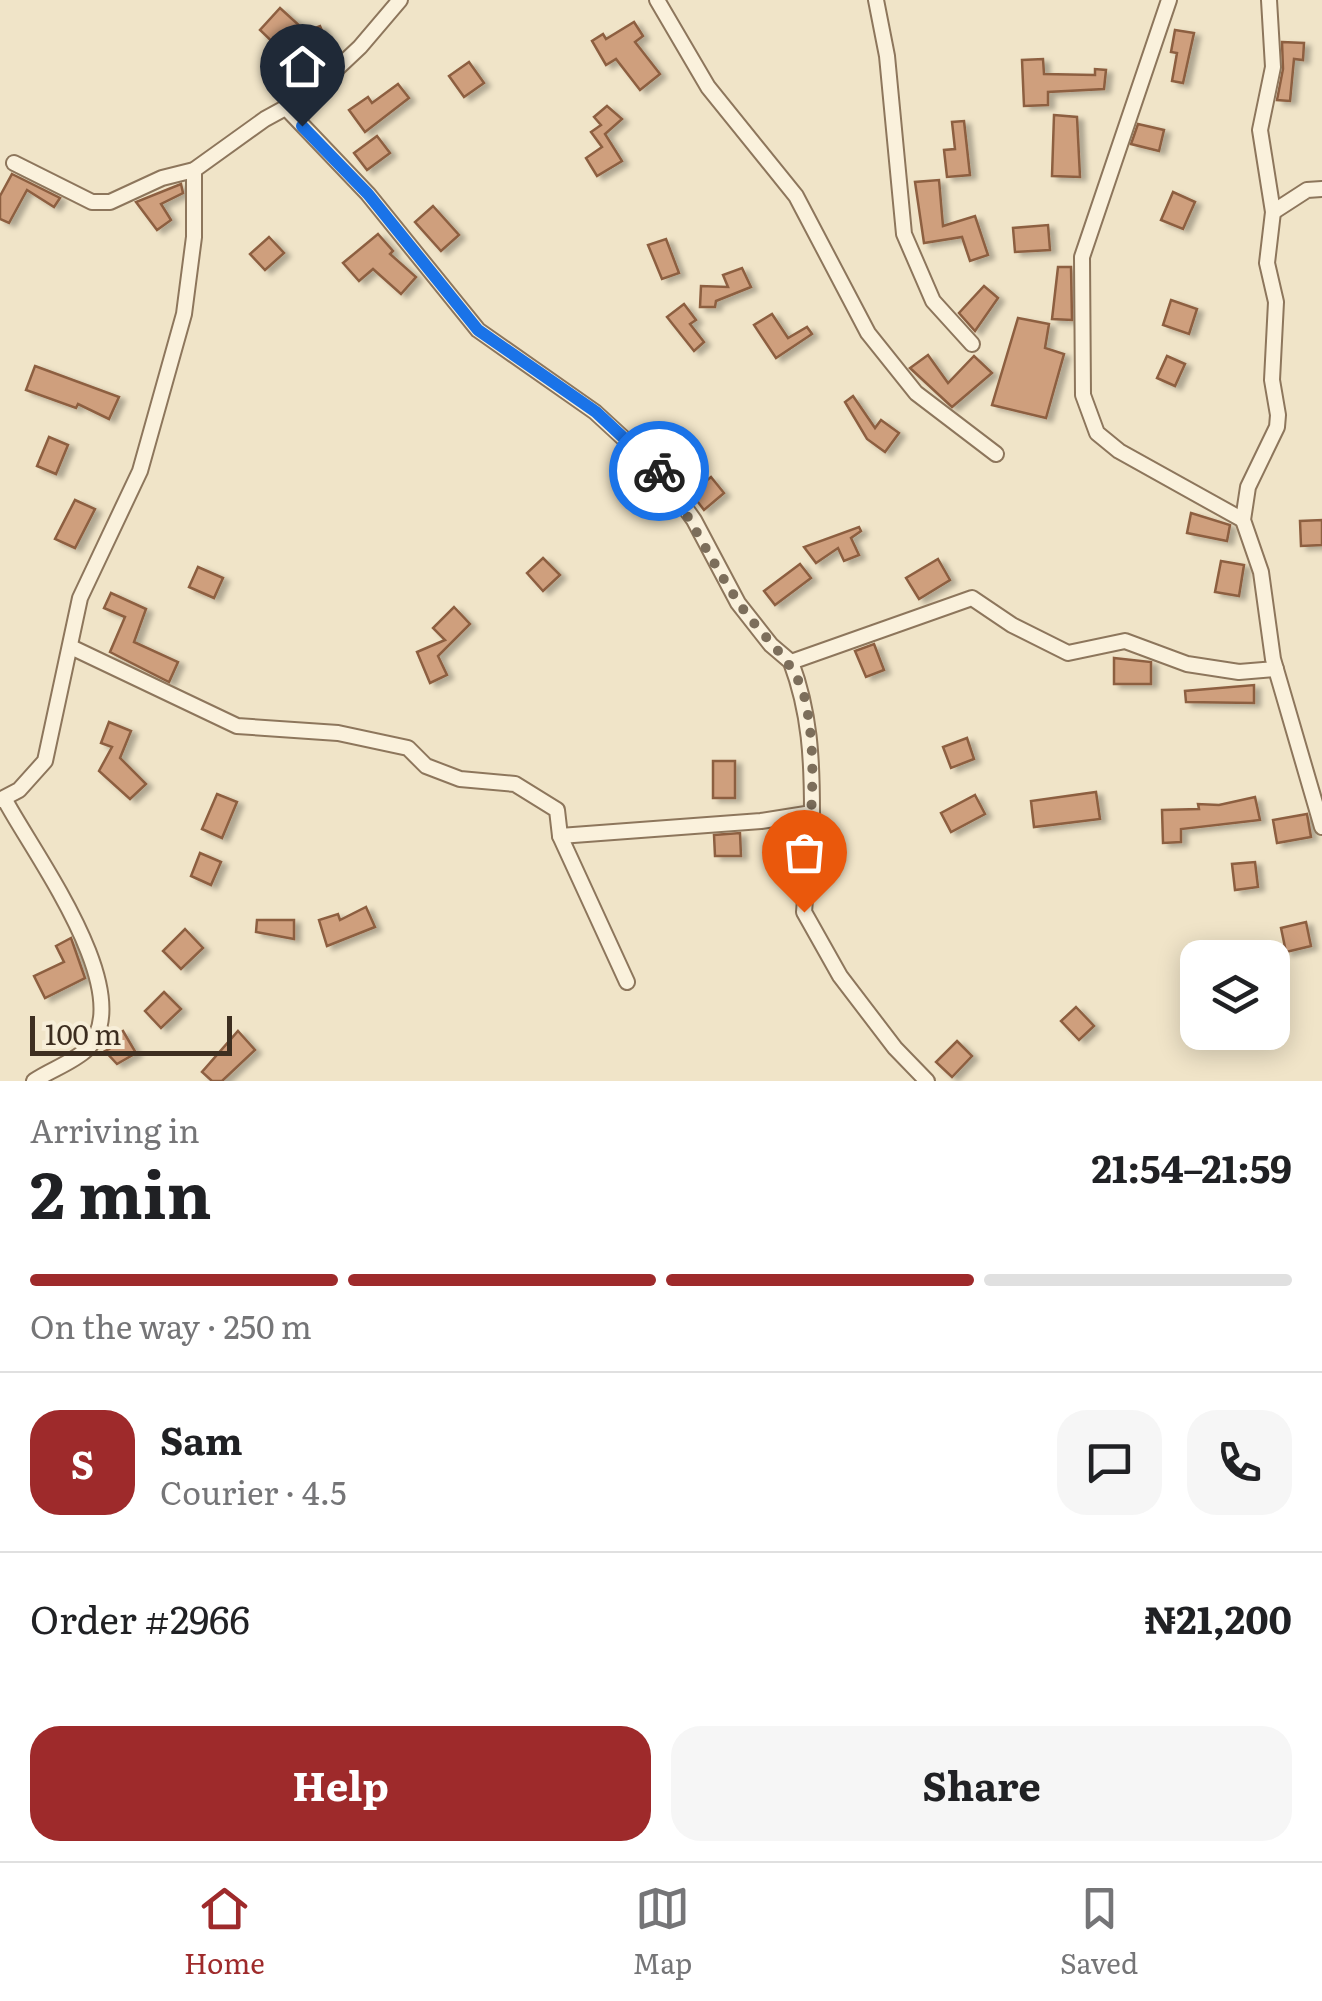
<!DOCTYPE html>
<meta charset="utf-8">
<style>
:root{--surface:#fff;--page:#f6f6f6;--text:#202124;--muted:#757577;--line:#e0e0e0;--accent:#9e2a2b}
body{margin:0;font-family:Literata,serif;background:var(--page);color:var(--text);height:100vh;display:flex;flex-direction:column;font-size:38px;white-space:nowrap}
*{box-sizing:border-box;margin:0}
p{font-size:32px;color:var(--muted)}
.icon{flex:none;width:55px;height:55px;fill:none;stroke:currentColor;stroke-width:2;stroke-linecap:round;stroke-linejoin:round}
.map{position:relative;height:1081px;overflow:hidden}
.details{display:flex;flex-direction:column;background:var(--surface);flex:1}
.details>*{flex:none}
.buttons{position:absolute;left:1180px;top:940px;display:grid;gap:20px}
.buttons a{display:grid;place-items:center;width:110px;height:110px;border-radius:20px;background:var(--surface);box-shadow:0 5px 25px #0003;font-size:50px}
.scale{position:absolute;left:30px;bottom:25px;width:202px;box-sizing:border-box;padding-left:10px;border:5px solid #3d2e20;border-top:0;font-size:28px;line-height:35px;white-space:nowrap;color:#3d2e20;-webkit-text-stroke:8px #f7eed8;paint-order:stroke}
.pin{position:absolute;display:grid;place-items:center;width:85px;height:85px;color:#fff;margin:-102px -42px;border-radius:50% 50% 50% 0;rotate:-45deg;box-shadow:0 0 10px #0007}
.pin .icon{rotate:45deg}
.courier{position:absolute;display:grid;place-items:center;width:100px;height:100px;margin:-50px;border:8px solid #1a73e8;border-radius:50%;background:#fff;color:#222;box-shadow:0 2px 12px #0007}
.summary em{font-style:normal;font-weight:700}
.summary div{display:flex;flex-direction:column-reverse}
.summary{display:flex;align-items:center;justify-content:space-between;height:170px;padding:0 30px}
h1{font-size:65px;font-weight:700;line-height:75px}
.bar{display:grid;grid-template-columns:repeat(4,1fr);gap:15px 10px;align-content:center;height:120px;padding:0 30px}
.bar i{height:12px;border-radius:8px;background:var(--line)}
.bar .selected{background:var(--accent)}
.bar p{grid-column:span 4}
.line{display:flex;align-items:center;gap:25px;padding:0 30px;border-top:2px solid var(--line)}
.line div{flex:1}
.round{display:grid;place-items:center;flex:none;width:105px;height:105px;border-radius:30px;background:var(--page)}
.cta{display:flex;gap:20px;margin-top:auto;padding:20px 30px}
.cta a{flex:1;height:115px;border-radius:30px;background:var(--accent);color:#fff;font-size:40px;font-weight:700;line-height:115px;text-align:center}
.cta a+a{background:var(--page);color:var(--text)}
.tab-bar{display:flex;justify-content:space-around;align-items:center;height:140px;border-top:2px solid var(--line);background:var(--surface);font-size:28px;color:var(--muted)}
.tab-bar a{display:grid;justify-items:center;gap:5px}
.tab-bar .selected{color:var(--accent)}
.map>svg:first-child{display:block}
.building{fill:#cf9f7d;stroke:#8d5f41;stroke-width:2.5;filter:url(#shadow)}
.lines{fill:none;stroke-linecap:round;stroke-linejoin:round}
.street-casing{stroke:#8d765c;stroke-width:18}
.street{stroke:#faf1dc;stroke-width:14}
.done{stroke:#7c6e5b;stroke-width:10;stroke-dasharray:0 18}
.route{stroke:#1a73e8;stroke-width:12}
</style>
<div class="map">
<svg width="1322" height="1081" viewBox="0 0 1322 1081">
<defs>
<filter id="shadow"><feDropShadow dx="6" dy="3.5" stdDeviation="2.5" flood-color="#0004"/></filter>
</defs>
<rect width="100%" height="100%" fill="#f0e4c8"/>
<g class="building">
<polygon points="280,8 302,28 298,35 320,26 334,57 306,71 310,80 286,91 269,58 283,52 260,30"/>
<polygon points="634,22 643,36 635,42 660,74 640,90 616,59 606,65 592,41 603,34 606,39"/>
<polygon points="1175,30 1194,33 1183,83 1172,81 1177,53 1171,52"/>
<polygon points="1282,42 1304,43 1303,60 1294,59 1290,101 1277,100 1283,69"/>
<polygon points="1043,59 1044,74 1095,75 1095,69 1106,70 1104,89 1048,92 1048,105 1024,106 1022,60"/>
<polygon points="469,62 484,83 464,97 449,76"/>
<polygon points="398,84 409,98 365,132 349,110 368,97 372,103"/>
<polygon points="607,106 622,119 605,134 622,161 597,176 586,158 602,147 591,132 601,125 594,117"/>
<polygon points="1054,115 1077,117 1080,177 1052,176"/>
<polygon points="964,121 970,175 947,177 944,150 955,149 952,122"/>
<polygon points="1138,124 1164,130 1159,151 1131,144"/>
<polygon points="377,136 390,153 367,170 354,153"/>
<polygon points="12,174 60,198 54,207 27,190 9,223 0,219 0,196"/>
<polygon points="939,180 943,226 975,216 988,255 970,261 962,237 924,243 915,182"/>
<polygon points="181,184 183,193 161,204 171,220 157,230 136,202"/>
<polygon points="1173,192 1195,202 1183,229 1161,220"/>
<polygon points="433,206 459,235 441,251 415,222"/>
<polygon points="1048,225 1050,250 1015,252 1013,228"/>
<polygon points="378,234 393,251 390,254 416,277 401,294 373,269 359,281 343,263"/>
<polygon points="269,237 284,253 265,270 250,254"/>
<polygon points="666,239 679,273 662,279 648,245"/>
<polygon points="1058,267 1071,267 1072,320 1052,319"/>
<polygon points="742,268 751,287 716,301 715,307 700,307 701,286 728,287 723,275"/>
<polygon points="984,286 998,298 975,331 959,313"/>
<polygon points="1171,300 1197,309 1189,334 1163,325"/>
<polygon points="684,304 696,320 690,324 704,342 694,351 667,317"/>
<polygon points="772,314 788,338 807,327 812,334 776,358 754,325"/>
<polygon points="1018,318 1049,324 1045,348 1064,354 1046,418 992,405"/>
<polygon points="928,355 948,383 974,356 992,373 952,407 910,368"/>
<polygon points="1167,356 1185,364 1175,386 1157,378"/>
<polygon points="35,366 119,397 109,419 78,404 76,408 26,390"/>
<polygon points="853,396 875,428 881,420 899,433 885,452 867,439 845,402"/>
<polygon points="49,437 68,445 56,474 37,466"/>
<polygon points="711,477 724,493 704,510 691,493"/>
<polygon points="75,500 95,509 75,548 55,539"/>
<polygon points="1191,513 1230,525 1227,541 1187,533"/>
<polygon points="1322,520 1322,545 1301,546 1300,521"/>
<polygon points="859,527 861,531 851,538 859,555 844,561 838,548 816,563 804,547"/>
<polygon points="543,558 560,575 543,591 527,573"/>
<polygon points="938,559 950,580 919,599 906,578"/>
<polygon points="1221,561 1244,565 1239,596 1215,592"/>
<polygon points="800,564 811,578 775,605 764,591"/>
<polygon points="198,567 223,578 214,598 189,587"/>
<polygon points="111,593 146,609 134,642 178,662 169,682 110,652 125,617 104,608"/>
<polygon points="454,607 470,624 438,656 447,675 430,683 417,652 445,640 433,628"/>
<polygon points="874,644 884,670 866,677 855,651"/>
<polygon points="1114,658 1151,662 1151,684 1114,684"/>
<polygon points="1254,685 1254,703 1186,702 1185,691"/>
<polygon points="109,722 131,731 120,758 146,784 130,799 99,771 112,747 101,743"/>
<polygon points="967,738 974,759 951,768 943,747"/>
<rect x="713" y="761" width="22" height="37"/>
<polygon points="1096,792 1100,819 1034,827 1031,801"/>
<polygon points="217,794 237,802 222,838 202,829"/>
<polygon points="975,795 985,814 951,832 941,813"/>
<polygon points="1255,797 1260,820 1181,829 1181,842 1163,843 1162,810 1199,809 1198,804 1219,805"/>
<polygon points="1307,814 1311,837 1277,843 1273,820"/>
<polygon points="740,833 741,856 715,856 714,835"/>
<polygon points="200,853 221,862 211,885 191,876"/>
<polygon points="1255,862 1258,887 1235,890 1232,864"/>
<polygon points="366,907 375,927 327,946 319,920 338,914 340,920"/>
<polygon points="257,920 294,920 294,939 256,932"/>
<polygon points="1306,922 1311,946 1286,952 1281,928"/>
<polygon points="185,929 203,948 181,969 163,951"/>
<polygon points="71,938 85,978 45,998 34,976 64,962 56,946"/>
<polygon points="164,992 181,1009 161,1028 145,1011"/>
<polygon points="1076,1007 1094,1026 1079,1040 1061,1021"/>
<polygon points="123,1031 136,1053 117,1064 105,1051 109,1049 104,1042"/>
<polygon points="238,1031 255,1050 222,1081 212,1081 202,1072"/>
<polygon points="957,1041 972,1056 952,1077 936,1062"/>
</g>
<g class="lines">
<g class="street-casing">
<g id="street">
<polyline points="657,0 708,87 796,196 868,333 916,393 996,454"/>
<polyline points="876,0 887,56 904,234 933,301 972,344"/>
<polyline points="1169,0 1082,257 1083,395 1097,433 1119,451 1243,520"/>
<polyline points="1269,0 1273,67 1260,130 1273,212 1267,263 1276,302 1272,380 1278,415 1277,427 1248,487 1243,520 1261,572 1273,659 1322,827"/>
<polyline points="287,109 368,194 478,330 595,412 658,470 694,520 738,603 771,645 791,662"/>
<polyline points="14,163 92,202 110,202 162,178 194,170 265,119 309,95 360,47 400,0"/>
<polyline points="1273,212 1307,190 1322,189"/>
<polyline points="73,648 237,726 338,733 408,748 426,766 460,779 515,784 557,810 560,836 627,982"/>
<polyline points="0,800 19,790 45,761 80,598 140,471 184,314 194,237 194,170"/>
<path d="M 5,800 C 33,853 140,995 87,1049 C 74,1062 50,1070 34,1081"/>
<polyline points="812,813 804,912 840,976 895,1048 927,1081"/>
<path d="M 560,836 L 761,821 L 812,813 C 812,759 810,713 791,662 L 972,598 L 1012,625 L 1068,653 L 1125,641 L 1187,664 L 1239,672 L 1276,669"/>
</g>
</g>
<use href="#street" class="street"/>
</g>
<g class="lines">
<path class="done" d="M 659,471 C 689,514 710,560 739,603 C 762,639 798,661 806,704 C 820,772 807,844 804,912"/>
<polyline class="route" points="302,126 368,194 478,330 596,412 659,471"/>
</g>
</svg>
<div class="buttons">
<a><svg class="icon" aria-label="layers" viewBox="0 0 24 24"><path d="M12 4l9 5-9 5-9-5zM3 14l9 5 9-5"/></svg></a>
</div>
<div class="scale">100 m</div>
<div class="pin" style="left:804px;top:912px;background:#ea580c"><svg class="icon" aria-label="bag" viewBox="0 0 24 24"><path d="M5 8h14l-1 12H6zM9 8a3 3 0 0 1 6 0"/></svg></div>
<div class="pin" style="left:302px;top:126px;background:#1f2937"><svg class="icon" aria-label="home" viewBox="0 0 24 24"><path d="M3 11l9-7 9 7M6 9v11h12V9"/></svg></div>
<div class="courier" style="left:659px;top:471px"><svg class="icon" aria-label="bike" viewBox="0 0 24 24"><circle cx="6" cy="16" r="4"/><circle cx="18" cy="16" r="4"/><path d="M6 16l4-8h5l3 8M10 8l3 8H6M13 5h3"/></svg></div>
</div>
<section class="details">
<div class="summary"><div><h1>2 min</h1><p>Arriving in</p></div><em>21:54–21:59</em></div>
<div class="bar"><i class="selected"></i><i class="selected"></i><i class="selected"></i><i></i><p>On the way · 250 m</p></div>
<div class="line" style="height:180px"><b class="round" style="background:var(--accent);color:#fff">S</b><div><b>Sam</b><p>Courier · 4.5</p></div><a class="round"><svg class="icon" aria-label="chat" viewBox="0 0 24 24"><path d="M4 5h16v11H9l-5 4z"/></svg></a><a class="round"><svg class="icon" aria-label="phone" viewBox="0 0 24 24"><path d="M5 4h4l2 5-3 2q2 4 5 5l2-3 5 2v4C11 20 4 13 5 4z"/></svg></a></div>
<div class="line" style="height:130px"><div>Order #2966</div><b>₦21,200</b></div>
<div class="cta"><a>Help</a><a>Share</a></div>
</section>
<nav class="tab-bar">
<a class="selected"><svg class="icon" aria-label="home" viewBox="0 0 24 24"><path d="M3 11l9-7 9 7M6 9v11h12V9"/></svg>Home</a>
<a><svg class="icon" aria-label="map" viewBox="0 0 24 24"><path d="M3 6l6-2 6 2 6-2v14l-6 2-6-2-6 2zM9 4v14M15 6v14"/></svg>Map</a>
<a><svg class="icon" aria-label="saved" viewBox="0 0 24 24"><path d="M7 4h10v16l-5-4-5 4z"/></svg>Saved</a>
</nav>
